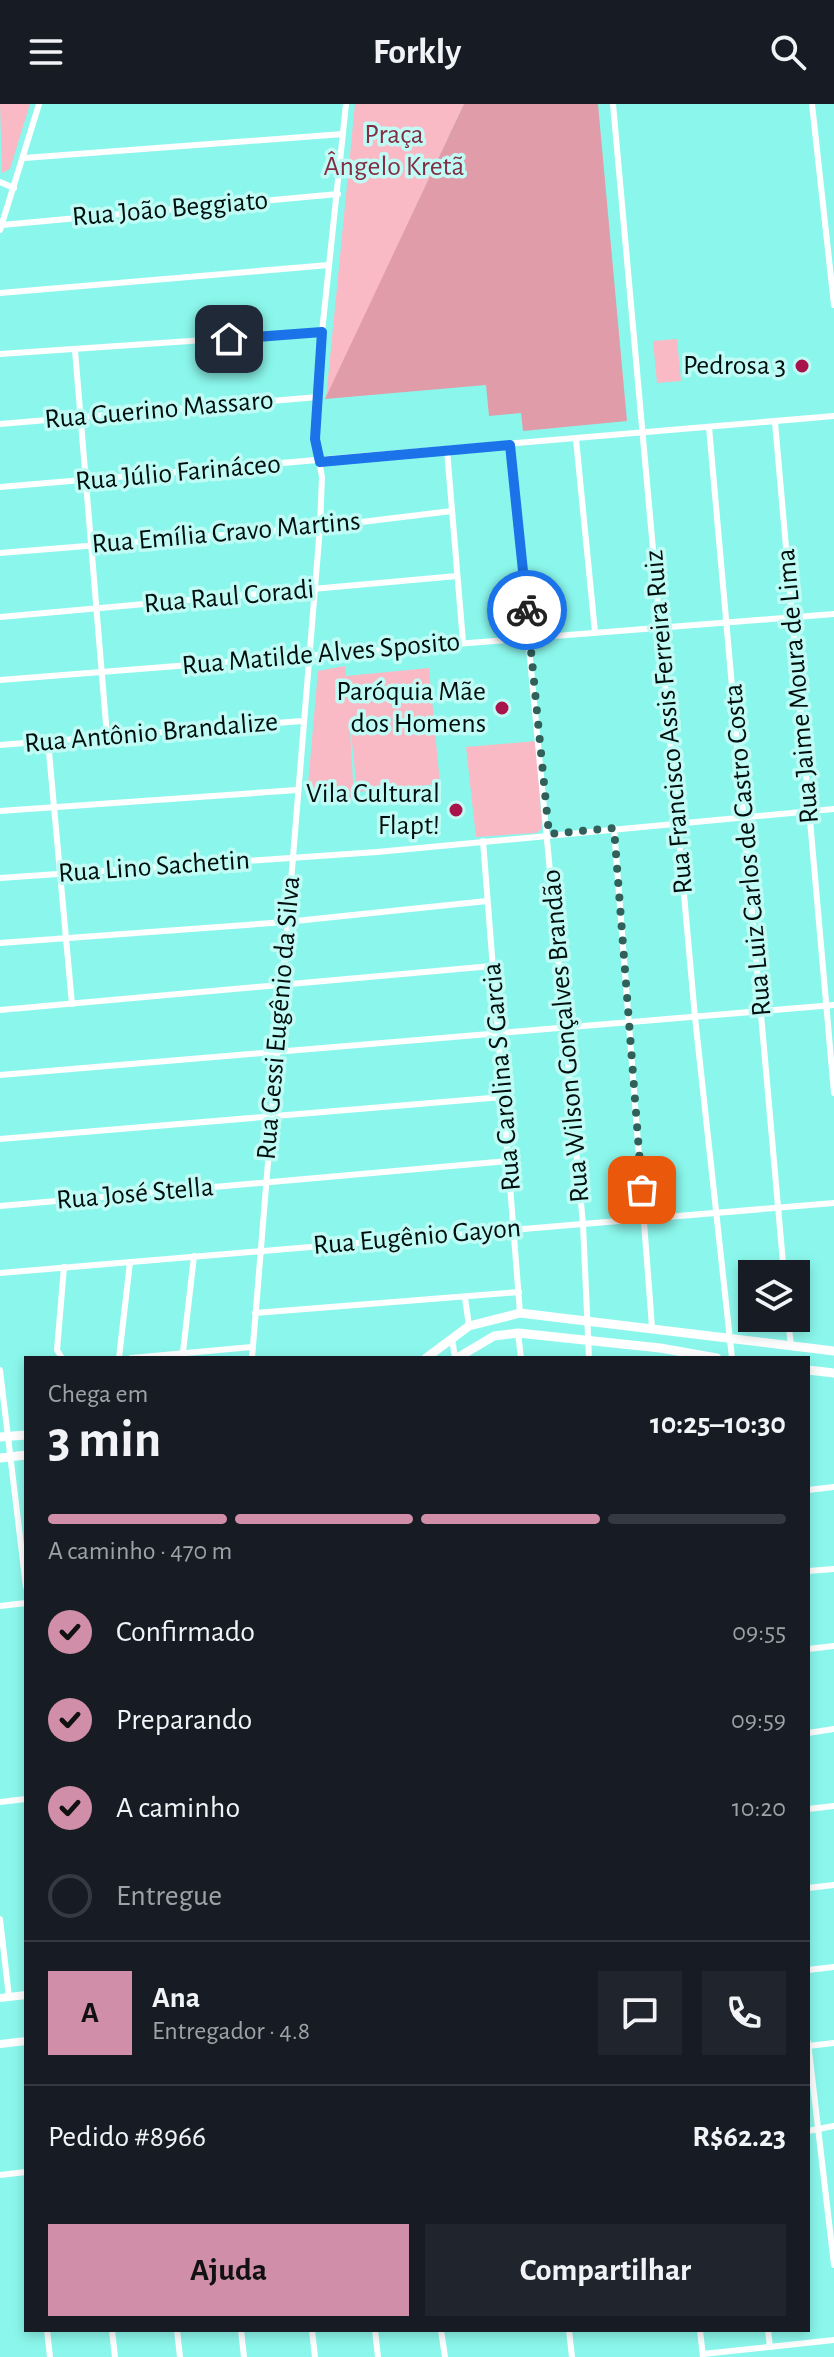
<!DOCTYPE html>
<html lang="pt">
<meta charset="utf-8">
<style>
:root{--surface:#171b24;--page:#20242c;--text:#f1f3f6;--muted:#9ea1a6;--line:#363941;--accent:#d08ea9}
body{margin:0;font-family:"Alegreya Sans",sans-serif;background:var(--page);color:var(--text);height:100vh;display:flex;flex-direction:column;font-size:30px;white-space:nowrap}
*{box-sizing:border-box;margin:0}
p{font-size:26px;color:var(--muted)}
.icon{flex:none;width:44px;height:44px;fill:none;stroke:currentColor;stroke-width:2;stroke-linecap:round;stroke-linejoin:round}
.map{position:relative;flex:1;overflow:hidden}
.details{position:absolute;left:24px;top:1252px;width:786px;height:976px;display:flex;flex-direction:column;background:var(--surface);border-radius:0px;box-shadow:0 4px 12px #0003}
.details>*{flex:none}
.fabs{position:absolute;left:738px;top:1156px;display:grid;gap:16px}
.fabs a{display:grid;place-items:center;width:72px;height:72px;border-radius:0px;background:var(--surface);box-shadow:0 4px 12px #0003;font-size:40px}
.pin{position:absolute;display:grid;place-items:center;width:68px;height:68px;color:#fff;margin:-34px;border-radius:16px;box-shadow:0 4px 12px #0006}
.courier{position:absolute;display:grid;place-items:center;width:80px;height:80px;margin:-40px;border:6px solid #1a73e8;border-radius:50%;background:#fff;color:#222;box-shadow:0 2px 10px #0007}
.head em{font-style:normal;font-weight:700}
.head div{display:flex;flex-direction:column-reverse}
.head{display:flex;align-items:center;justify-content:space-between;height:136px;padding:0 24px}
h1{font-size:52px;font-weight:700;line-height:60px}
.bar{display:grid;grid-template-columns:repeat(4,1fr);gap:12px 8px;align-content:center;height:96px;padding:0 24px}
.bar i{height:10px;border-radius:6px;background:var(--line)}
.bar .current{background:var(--accent)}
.bar p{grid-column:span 4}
.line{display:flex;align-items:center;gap:20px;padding:0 24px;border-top:2px solid var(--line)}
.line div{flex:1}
.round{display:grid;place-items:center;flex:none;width:84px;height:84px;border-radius:0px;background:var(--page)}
ol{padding:0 24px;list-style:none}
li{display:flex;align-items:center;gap:24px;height:88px}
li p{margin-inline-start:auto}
li .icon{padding:8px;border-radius:50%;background:var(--accent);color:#111;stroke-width:4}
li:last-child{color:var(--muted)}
li i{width:44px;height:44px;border:4px solid var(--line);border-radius:50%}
.primary-button{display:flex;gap:16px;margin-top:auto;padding:16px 24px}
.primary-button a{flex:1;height:92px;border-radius:0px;background:var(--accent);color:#111;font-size:32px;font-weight:700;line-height:92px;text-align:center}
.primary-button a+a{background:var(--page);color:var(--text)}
header{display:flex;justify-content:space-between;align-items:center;height:104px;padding:0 24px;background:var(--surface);font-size:36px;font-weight:700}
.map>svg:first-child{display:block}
.green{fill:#f9bac5}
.forest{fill:#e19ca9}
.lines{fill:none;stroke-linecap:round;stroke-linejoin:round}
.minor{stroke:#fff;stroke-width:6}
.tertiary{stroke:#fff;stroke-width:8}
.secondary{stroke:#fff;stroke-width:9}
.done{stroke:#31605b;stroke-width:8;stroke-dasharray:0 14.4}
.route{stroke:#1a73e8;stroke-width:10}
.poi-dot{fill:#a7134a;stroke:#c0fcf5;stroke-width:3}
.labels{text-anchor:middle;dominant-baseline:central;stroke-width:7;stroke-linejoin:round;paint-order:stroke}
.park-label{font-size:28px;fill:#812f44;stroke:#c0fcf5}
.street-label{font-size:28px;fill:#000f0d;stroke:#c0fcf5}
.poi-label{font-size:28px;fill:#000f0d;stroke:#c0fcf5;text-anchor:end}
</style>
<header><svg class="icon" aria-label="menu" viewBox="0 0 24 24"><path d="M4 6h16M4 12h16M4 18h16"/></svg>Forkly<svg class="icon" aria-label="search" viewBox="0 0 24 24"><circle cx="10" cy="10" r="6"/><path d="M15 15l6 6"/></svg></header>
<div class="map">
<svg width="834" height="2253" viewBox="0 0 834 2253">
<rect width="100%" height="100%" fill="#8bf7ec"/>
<g class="green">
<polygon points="0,0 30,0 10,65 2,69"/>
<polygon points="355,0 464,0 326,295"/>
<polygon points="677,235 681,277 657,279 653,237"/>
<polygon points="345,562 346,572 429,564 440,680 357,688 349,608 354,695 307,692 318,567"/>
<polygon points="536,637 542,725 536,729 476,733 466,643"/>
</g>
<polygon class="forest" points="464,0 598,0 627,317 523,327 521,309 489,312 486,281 325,295"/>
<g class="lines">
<g class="minor">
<polyline points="613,0 695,913 732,1254"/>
<polyline points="812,0 834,201"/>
<polyline points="24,54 343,30"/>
<polyline points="0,78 14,84"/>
<polyline points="2,121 338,90"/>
<polyline points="0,126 39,0"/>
<polyline points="0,189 329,161"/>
<polyline points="75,246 107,632"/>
<polyline points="0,250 322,228"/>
<polyline points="775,318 834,989"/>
<polyline points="0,320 318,293"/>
<polyline points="709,323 784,1170"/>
<polyline points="576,335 595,528"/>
<polyline points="510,341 583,1120 589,1254"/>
<polyline points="447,346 463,538"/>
<polyline points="0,383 834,312"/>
<polyline points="0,449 320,423 452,407"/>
<polyline points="0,513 457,472"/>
<polyline points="0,576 834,510"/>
<polyline points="48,637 72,900"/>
<polyline points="0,641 302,617"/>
<polyline points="0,707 297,686"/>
<polyline points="614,724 652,1223"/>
<polyline points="483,737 520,1209"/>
<polyline points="0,774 377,748 834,705"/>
<polyline points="0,839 286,818 487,797"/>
<polyline points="0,906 492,862"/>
<polyline points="0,971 834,901"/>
<polyline points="0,1035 503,993"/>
<polyline points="0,1102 508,1057"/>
<polyline points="0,1169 834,1099"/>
<polyline points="465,1194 469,1222"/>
<polyline points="255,1209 519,1188"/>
<polyline points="788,1214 791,1242"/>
<polyline points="518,1229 521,1254"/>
<polyline points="452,1234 455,1254"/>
<polyline points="183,1248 194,1152"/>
<polyline points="62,1254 57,1246 64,1163"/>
<polyline points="119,1254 130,1158"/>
<polyline points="131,1254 252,1243"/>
<polyline points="252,1254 320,423 322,373 315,335 322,228 346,0"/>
<polyline points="0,1266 26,1483"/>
<polyline points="808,1386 834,1383"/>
<polyline points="808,1467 834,1465"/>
<polyline points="0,1502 26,1499"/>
<polyline points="808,1545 834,1542"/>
<polyline points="808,1629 834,1625"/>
<polyline points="0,1698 26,1695"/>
<polyline points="808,1705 834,1702"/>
<polyline points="808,1784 834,1781"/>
<polyline points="0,1815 9,1893"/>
<polyline points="808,1866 834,1863"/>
<polyline points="808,1938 834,2161"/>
<polyline points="808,1942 834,1939"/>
<polyline points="808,2027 834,2022"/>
<polyline points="0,2071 26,2068"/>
<polyline points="47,2226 50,2253"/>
<polyline points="112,2226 115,2253"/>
<polyline points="177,2226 180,2253"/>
<polyline points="241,2226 244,2253"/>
<polyline points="312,2226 315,2253"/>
<polyline points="375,2226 378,2253"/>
<polyline points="441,2226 445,2253"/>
<polyline points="569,2226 572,2253"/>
<polyline points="700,2226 703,2253"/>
<polyline points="768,2226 770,2243"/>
<polyline points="703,2250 834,2236"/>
</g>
<g class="tertiary">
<polyline points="0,1894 26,1891"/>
<polyline points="0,1940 26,1937"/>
</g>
<g class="secondary">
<polyline points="426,1254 469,1222 520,1209 834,1247"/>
<polyline points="457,1254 494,1232 518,1229 660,1244 717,1254"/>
<polyline points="808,1266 834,1269"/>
<polyline points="0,1333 26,1331"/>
<polyline points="0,1354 26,1351"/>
</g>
</g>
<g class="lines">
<polyline class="done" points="527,506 549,730 614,724 642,1086"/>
<polyline class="route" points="229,235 322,228 315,335 320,358 510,341 527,506"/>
</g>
<g class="poi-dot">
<circle cx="802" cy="262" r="8"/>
<circle cx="502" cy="604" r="8"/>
<circle cx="456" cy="706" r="8"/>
</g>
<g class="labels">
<g class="park-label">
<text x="394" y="31">Praça<tspan x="394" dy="32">Ângelo Kretã</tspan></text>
</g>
<g class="street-label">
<text transform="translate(170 105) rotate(-5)">Rua João Beggiato</text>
<text transform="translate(159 306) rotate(-5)">Rua Guerino Massaro</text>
<text transform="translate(178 369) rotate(-5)">Rua Júlio Farináceo</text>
<text transform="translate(226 429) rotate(-5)">Rua Emília Cravo Martins</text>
<text transform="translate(229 493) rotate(-5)">Rua Raul Coradi</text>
<text transform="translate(321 550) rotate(-5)">Rua Matilde Alves Sposito</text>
<text transform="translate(798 582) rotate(-95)">Rua Jaime Moura de Lima</text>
<text transform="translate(669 618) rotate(-95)">Rua Francisco Assis Ferreira Ruiz</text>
<text transform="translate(151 629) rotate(-5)">Rua Antônio Brandalize</text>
<text transform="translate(748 746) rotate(-95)">Rua Luiz Carlos de Castro Costa</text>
<text transform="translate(154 763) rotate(-4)">Rua Lino Sachetin</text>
<text transform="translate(279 914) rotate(-85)">Rua Gessi Eugênio da Silva</text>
<text transform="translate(566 932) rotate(-95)">Rua Wilson Gonçalves Brandão</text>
<text transform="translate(502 973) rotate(-95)">Rua Carolina S Garcia</text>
<text transform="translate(135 1090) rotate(-5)">Rua José Stella</text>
<text transform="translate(417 1133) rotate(-5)">Rua Eugênio Gayon</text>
</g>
<g class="poi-label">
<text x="786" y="262">Pedrosa 3</text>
<text x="486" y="588">Paróquia Mãe<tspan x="486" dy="32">dos Homens</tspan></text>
<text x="440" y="690">Vila Cultural<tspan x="440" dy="32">Flapt!</tspan></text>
</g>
</g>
</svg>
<div class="fabs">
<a><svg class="icon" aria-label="layers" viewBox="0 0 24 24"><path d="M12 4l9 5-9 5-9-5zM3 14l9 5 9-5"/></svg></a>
</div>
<div class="pin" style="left:642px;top:1086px;background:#ea580c"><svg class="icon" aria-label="bag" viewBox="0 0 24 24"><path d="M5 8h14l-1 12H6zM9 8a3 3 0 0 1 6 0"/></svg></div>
<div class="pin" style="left:229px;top:235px;background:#1f2937"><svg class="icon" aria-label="home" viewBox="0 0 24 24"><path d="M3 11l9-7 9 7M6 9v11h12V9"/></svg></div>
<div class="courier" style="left:527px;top:506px"><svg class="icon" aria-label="bike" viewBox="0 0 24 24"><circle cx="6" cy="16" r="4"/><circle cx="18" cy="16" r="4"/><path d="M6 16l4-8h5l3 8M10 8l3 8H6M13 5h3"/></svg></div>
<section class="details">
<div class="head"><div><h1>3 min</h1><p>Chega em</p></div><em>10:25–10:30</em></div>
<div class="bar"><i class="current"></i><i class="current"></i><i class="current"></i><i></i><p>A caminho · 470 m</p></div>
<ol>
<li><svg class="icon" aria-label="check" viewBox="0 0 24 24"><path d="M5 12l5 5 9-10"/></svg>Confirmado<p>09:55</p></li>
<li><svg class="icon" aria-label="check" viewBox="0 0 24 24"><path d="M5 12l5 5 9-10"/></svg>Preparando<p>09:59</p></li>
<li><svg class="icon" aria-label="check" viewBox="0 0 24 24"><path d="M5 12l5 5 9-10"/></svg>A caminho<p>10:20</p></li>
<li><i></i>Entregue</li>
</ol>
<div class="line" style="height:144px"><b class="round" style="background:var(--accent);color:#111">A</b><div><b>Ana</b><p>Entregador · 4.8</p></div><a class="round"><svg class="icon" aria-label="chat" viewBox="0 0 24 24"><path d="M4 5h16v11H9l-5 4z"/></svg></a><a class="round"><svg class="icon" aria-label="phone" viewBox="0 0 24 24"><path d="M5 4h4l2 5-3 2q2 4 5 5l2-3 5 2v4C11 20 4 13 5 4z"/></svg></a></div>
<div class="line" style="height:104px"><div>Pedido #8966</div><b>R$62.23</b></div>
<div class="primary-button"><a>Ajuda</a><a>Compartilhar</a></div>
</section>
</div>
